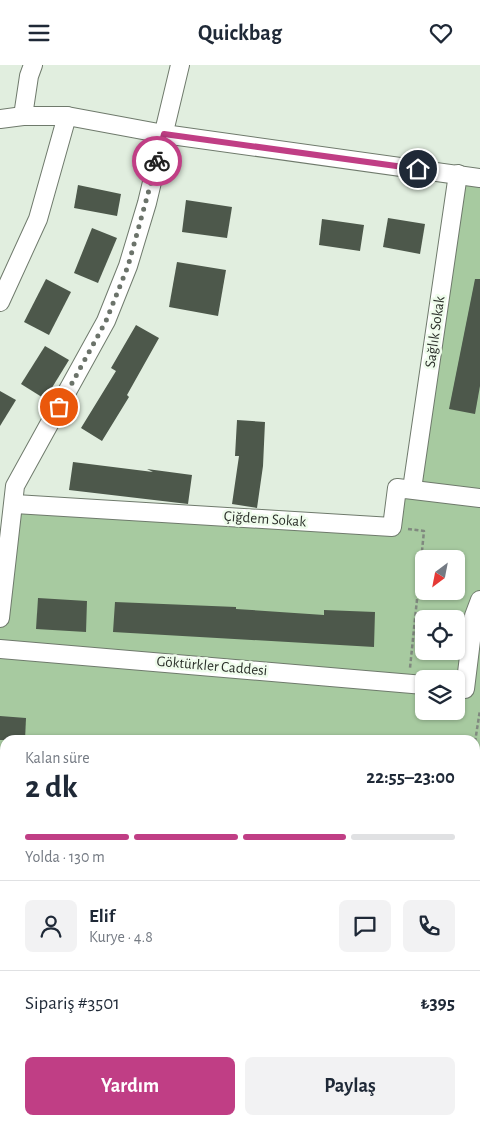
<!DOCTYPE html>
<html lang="tr">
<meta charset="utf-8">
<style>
:root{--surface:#fff;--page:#f2f2f3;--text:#1f2937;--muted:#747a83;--line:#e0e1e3;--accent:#c03e85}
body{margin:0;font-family:"Alegreya Sans",sans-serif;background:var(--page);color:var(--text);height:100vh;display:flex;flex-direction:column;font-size:19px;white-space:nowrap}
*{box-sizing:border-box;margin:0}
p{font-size:16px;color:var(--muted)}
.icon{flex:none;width:28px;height:28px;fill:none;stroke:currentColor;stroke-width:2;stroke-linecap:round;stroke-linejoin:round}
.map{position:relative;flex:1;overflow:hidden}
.details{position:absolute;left:0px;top:670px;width:480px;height:390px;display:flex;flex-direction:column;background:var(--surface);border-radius:15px 15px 0 0;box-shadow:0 1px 4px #0004}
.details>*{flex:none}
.needle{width:32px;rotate:212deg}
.buttons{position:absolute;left:415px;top:485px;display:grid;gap:10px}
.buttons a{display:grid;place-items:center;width:50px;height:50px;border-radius:8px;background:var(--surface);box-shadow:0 1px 4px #0004;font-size:25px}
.pin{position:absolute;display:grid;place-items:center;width:42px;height:42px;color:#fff;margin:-21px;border:2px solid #fff;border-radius:50%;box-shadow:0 1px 5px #0007}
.courier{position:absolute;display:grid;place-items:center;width:50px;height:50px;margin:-25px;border:4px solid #c03e85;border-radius:50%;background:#fff;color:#222;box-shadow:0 1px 6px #0007}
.head em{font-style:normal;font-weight:700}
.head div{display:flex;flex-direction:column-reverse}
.head{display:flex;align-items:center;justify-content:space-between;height:85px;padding:0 25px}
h1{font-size:32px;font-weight:700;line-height:38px}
.bar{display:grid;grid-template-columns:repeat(4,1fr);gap:8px 5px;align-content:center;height:60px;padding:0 25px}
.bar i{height:6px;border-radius:4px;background:var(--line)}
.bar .on{background:var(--accent)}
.bar p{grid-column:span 4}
.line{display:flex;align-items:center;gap:12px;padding:0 25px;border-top:1px solid var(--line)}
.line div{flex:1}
.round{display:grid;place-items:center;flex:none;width:52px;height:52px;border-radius:8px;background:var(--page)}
.action{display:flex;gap:10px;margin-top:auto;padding:10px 25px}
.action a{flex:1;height:58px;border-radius:8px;background:var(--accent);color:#fff;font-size:20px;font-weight:700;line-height:58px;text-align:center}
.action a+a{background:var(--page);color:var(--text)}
header{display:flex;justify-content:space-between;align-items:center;height:65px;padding:0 25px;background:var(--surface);font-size:22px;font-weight:700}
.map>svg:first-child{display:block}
.green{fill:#a7caa0;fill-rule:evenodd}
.building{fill:#4d584b}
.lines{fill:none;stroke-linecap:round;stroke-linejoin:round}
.minor-casing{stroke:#6f7a6c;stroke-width:20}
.path{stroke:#80897f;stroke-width:2.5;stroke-dasharray:4 2.5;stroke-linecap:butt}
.minor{stroke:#fff;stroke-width:18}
.done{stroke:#6b736a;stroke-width:5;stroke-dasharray:0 9}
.route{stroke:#c03e85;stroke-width:6}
.labels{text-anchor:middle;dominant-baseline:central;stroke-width:5;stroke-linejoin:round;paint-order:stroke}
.street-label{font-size:15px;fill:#2c312b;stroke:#effcec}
</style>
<header><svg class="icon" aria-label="menu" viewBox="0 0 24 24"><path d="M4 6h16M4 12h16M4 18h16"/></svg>Quickbag<svg class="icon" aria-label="heart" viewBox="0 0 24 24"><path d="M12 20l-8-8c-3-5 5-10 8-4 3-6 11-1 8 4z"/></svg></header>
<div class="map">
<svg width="480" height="1060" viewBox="0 0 480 1060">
<rect width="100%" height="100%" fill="#e1eedf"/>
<path class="green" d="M 458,109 L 480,113 L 480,1042 L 475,1040 L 475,675 L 5,675 L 5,1055 L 413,1055 L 411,1060 L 0,1060 L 0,553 L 15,439 L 392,462 L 397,423 L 412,424 ZM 424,494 L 456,494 L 456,526 L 424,526 ZM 424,554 L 456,554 L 456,586 L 424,586 ZM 424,614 L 456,614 L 456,646 L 424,646 Z"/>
<g class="building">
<polygon points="78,120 121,129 117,151 74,143"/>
<polygon points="186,135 232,142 227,173 182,167"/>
<polygon points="388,153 425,159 420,189 383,182"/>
<polygon points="322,154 364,160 360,186 319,180"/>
<polygon points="92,163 117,173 98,218 74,208"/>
<polygon points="177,197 226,205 218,251 169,242"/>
<polygon points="46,214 71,227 49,270 24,257"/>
<polygon points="475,214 480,214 480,321 475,349 449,344"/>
<polygon points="136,260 159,273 127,330 129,332 102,376 81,363 116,306 111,303"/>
<polygon points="45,281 69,295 45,334 21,319"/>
<polygon points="0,326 16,335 0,361"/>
<polygon points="237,355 265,357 263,401 257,443 232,439 239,391 235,391"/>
<polygon points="73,397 153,407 147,404 192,410 188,439 69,425"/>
<polygon points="38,533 87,536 86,567 36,564"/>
<polygon points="115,537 236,542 236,544 324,550 324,545 375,547 374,582 113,567"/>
<polygon points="0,651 26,653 25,675 0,675"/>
</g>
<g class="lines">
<g class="minor-casing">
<g id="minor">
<polyline points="23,51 29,11 33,0"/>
<polyline points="0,54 23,51 67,51 164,69 480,113"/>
<polyline points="0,237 38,154 67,51"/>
<polyline points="412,424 458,109"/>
<polyline points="15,439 392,462 397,423 480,433"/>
<polyline points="0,553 15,421 106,256 128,201 147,138 180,0"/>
<polyline points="0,584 424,620"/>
<polyline points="465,624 474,551 480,535"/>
<polyline points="0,781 5,782"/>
<polyline points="475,953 480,956"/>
<polyline points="0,974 5,976"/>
<polyline points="225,1055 239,1060"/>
</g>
</g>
<g class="path">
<polyline points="408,464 424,466 410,603"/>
<polyline points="475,677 480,645"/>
</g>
<use href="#minor" class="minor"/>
</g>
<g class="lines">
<polyline class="done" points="59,342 106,256 128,201 157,96"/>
<polyline class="route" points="157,96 164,69 418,104"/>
</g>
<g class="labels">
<g class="street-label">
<text transform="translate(435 267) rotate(-82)">Sağlık Sokak</text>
<text transform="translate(265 454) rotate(4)">Çiğdem Sokak</text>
<text transform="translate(212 601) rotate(5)">Göktürkler Caddesi</text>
</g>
</g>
</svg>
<div class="buttons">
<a><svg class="needle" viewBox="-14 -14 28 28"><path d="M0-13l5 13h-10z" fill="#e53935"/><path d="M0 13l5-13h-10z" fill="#747a83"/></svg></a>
<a><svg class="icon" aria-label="locate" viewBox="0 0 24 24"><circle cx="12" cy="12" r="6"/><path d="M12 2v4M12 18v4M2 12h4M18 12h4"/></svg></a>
<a><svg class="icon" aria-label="layers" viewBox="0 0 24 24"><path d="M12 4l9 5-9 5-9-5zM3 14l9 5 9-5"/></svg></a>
</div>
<div class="pin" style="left:59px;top:342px;background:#ea580c"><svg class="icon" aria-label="bag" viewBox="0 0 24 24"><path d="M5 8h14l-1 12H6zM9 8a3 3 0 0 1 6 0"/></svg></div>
<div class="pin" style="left:418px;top:104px;background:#1f2937"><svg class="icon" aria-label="home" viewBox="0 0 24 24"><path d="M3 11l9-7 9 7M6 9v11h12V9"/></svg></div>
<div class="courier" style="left:157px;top:96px"><svg class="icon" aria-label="bike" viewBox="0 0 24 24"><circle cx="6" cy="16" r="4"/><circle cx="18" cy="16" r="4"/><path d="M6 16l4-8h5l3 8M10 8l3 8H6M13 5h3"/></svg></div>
<section class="details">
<div class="head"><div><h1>2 dk</h1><p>Kalan süre</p></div><em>22:55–23:00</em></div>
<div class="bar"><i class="on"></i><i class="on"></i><i class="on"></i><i></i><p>Yolda · 130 m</p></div>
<div class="line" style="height:90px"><a class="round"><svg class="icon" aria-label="person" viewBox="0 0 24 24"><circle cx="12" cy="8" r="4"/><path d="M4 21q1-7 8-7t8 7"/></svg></a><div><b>Elif</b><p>Kurye · 4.8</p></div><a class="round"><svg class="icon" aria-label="chat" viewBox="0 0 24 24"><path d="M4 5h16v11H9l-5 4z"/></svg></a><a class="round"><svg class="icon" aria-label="phone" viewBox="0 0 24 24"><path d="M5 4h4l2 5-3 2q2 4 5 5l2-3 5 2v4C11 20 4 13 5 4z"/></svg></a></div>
<div class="line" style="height:65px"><div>Sipariş #3501</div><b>₺395</b></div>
<div class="action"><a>Yardım</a><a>Paylaş</a></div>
</section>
</div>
